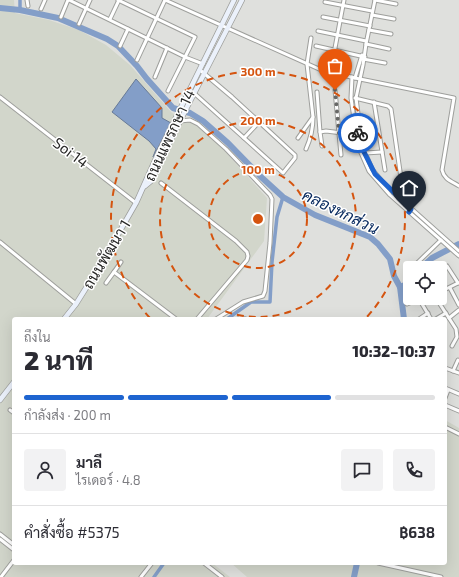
<!DOCTYPE html>
<html lang="th">
<meta charset="utf-8">
<style>
:root{--surface:#fff;--page:#f2f2f3;--text:#2b2b33;--muted:#7c7c81;--line:#e1e1e2;--accent:#1e64d0}
body{margin:0;font-family:"Exo 2",Sarabun,sans-serif;background:var(--page);color:var(--text);height:100vh;display:flex;flex-direction:column;font-size:15px;white-space:nowrap}
*{box-sizing:border-box;margin:0}
p{font-size:13px;color:var(--muted)}
.icon{flex:none;width:22px;height:22px;fill:none;stroke:currentColor;stroke-width:2;stroke-linecap:round;stroke-linejoin:round}
.map{position:relative;flex:1;overflow:hidden}
.side{position:absolute;left:12px;top:317px;width:435px;height:248px;display:flex;flex-direction:column;background:var(--surface);border-radius:4px;box-shadow:0 4px 16px #0002}
.side>*{flex:none}
.controls{position:absolute;left:403px;top:261px;display:grid;gap:8px}
.controls a{display:grid;place-items:center;width:44px;height:44px;border-radius:4px;background:var(--surface);box-shadow:0 4px 16px #0002;font-size:20px}
.pin{position:absolute;display:grid;place-items:center;width:34px;height:34px;color:#fff;margin:-41px -17px;border-radius:50% 50% 50% 0;rotate:-45deg;box-shadow:0 0 4px #0007}
.pin .icon{rotate:45deg}
.courier{position:absolute;display:grid;place-items:center;width:40px;height:40px;margin:-20px;border:3px solid #1e64d0;border-radius:50%;background:#fff;color:#222;box-shadow:0 1px 5px #0007}
.summary em{font-style:normal;font-weight:800}
.summary div{display:flex;flex-direction:column-reverse}
.summary{display:flex;align-items:center;justify-content:space-between;height:68px;padding:0 12px}
h1{font-size:26px;font-weight:800;line-height:30px}
.bar{display:grid;grid-template-columns:repeat(4,1fr);gap:6px 4px;align-content:center;height:48px;padding:0 12px}
.bar i{height:5px;border-radius:3px;background:var(--line)}
.bar .selected{background:var(--accent)}
.bar p{grid-column:span 4}
.line{display:flex;align-items:center;gap:10px;padding:0 12px;border-top:1px solid var(--line)}
.line div{flex:1}
.round{display:grid;place-items:center;flex:none;width:42px;height:42px;border-radius:4px;background:var(--page)}
.map>svg:first-child{display:block}
.built{fill:#d2d6cb}
.water{fill:#839ec8;stroke:#677a97}
.lines{fill:none;stroke-linecap:round;stroke-linejoin:round}
.canal{stroke:#839ec8;stroke-width:3.5}
.river{stroke:#839ec8;stroke-width:6}
.minor-casing{stroke:#9e9f9c;stroke-width:5}
.secondary-casing{stroke:#9e9f9c;stroke-width:6}
.minor{stroke:#fff;stroke-width:3}
.secondary{stroke:#ebf1fb;stroke-width:4.5}
.done{stroke:#676866;stroke-width:4;stroke-dasharray:0 7.2}
.route{stroke:#1e64d0;stroke-width:5}
.ring{fill:none;stroke:#d5540f;stroke-width:2;stroke-dasharray:7 5}
.labels{text-anchor:middle;dominant-baseline:central;stroke-width:3;stroke-linejoin:round;paint-order:stroke}
.street-label{font-size:15px;fill:#272726;stroke:#fff}
.water-label{font-size:16px;font-style:italic;fill:#0a2c60;stroke:#fff}
.centre{fill:#d5540f;stroke:#fff;stroke-width:2}
.ring-label{font-size:12px;text-anchor:middle;font-weight:bold;fill:#d5540f;stroke:#fff;stroke-width:3;stroke-linejoin:round;paint-order:stroke}
</style>
<div class="map">
<svg width="459" height="577" viewBox="0 0 459 577">
<rect width="100%" height="100%" fill="#dfe0dd"/>
<g class="built">
<polygon points="0,0 14,0 15,13 49,20 79,30 106,45 130,65 172,113 191,121 203,130 222,148 267,198 264,241 207,319 14,319 14,563 212,563 230,577 0,577"/>
<polygon points="445,420 459,428 459,577 247,577 231,563 445,563"/>
</g>
<polygon class="water" points="136,79 162,108 162,118 171,123 153,157 156,149 149,141 112,112"/>
<g class="lines">
<g class="canal">
<polyline points="20,0 20,10"/>
<polyline points="227,319 251,302 270,302 272,262 277,217 283,197"/>
<polyline points="154,577 164,563"/>
</g>
<g class="river">
<polyline points="0,8 20,10 58,18 107,39 118,46 137,66 147,79 173,108 190,113 203,121 228,143 260,176 283,197 315,215 370,237 378,244 390,259 394,276 400,287 404,319"/>
<polyline points="421,268 432,258 459,244"/>
<polyline points="400,287 407,284 410,280"/>
<polyline points="354,577 357,563"/>
</g>
<g class="minor-casing">
<g id="minor">
<polyline points="27,0 28,6"/>
<polyline points="69,0 185,57 203,64"/>
<polyline points="118,0 195,37 168,91"/>
<path d="M 165,0 L 319,69 L 355,78 L 454,98 L 442,170 C 444,179 451,181 459,186"/>
<polyline points="375,0 366,44 363,65 356,98 362,145 372,169 385,185 459,251"/>
<polyline points="375,0 396,4"/>
<polyline points="325,2 372,11"/>
<polyline points="41,9 45,0"/>
<polyline points="372,15 394,19"/>
<polyline points="61,17 68,0"/>
<polyline points="323,17 370,26"/>
<polyline points="110,19 119,0"/>
<polyline points="79,24 90,0"/>
<polyline points="369,30 391,34"/>
<polyline points="318,31 366,41"/>
<polyline points="366,44 389,49"/>
<polyline points="120,46 128,29"/>
<polyline points="316,46 365,57"/>
<polyline points="363,59 385,63"/>
<polyline points="137,60 165,0"/>
<polyline points="332,64 344,0"/>
<polyline points="155,77 167,48"/>
<polyline points="352,77 351,98 358,146 369,171 390,195 459,256"/>
<polyline points="355,78 362,55"/>
<polyline points="335,90 341,155"/>
<polyline points="317,92 320,132 326,131 342,133 358,133"/>
<polyline points="194,93 283,173 295,158 295,155 232,97 200,70"/>
<polyline points="0,97 136,203"/>
<polyline points="355,98 388,106 391,109 401,178"/>
<polyline points="374,102 385,170"/>
<polyline points="180,121 190,120 198,124 226,149 270,195 272,199 270,243 265,291 263,296 243,302 216,319"/>
<polyline points="320,132 322,146"/>
<polyline points="244,138 259,122"/>
<polyline points="298,138 313,117 307,64 311,38"/>
<path d="M 306,149 C 311,138 313,129 313,117"/>
<polyline points="365,153 382,152"/>
<polyline points="161,183 236,241 247,252 248,256 247,260 197,319"/>
<polyline points="0,242 76,304"/>
<polyline points="447,266 458,283"/>
<polyline points="412,268 441,240"/>
<polyline points="114,272 121,262"/>
<polyline points="406,274 410,270"/>
<polyline points="106,283 114,272 176,319"/>
<polyline points="440,284 444,290"/>
<polyline points="450,288 459,305"/>
<polyline points="440,292 458,283"/>
<polyline points="436,298 456,329 457,337 452,346"/>
<polyline points="419,299 431,319"/>
<polyline points="407,304 422,298"/>
<polyline points="449,318 459,310"/>
<polyline points="239,319 240,317 246,319"/>
<polyline points="419,319 428,313"/>
<polyline points="436,319 446,313"/>
<polyline points="445,368 459,373"/>
<polyline points="453,371 458,360"/>
<polyline points="445,388 459,394"/>
<polyline points="445,398 448,390"/>
<polyline points="445,405 459,411"/>
<polyline points="10,410 14,413"/>
<polyline points="445,427 459,434"/>
<polyline points="0,534 14,545"/>
<polyline points="0,539 14,550"/>
<polyline points="204,563 222,577"/>
<polyline points="378,563 441,577"/>
<polyline points="1,577 14,560"/>
<polyline points="141,577 152,563"/>
</g>
</g>
<g class="secondary-casing">
<g id="secondary">
<polyline points="145,186 151,181 185,111 242,0"/>
<polyline points="64,319 76,304 101,264 136,203 157,156 234,0"/>
<polyline points="0,400 14,382"/>
</g>
</g>
<use href="#minor" class="minor"/>
<use href="#secondary" class="secondary"/>
</g>
<g class="lines">
<polyline class="done" points="335,90 339,133 358,133"/>
<polyline class="route" points="358,133 363,150 375,174 411,209 409,212"/>
</g>
<g class="ring">
<circle cx="258" cy="219" r="49"/>
<circle cx="258" cy="219" r="98"/>
<path d="M150 318A147 147 0 1 1 366 318"/>
</g>
<g class="labels">
<g class="street-label">
<text transform="translate(169 135) rotate(-65)">ถนนแพรกษา 14</text>
<text transform="translate(71 152) rotate(37)">Soi 14</text>
<text transform="translate(106 254) rotate(-59)">ถนนพัฒนา 1</text>
</g>
<g class="water-label">
<text transform="translate(341 211) rotate(26)">คลองหกส่วน</text>
</g>
</g>
<circle cx="258" cy="219" r="6" class="centre"/>
<g class="ring-label">
<text x="258" y="76">300 m</text>
<text x="258" y="125">200 m</text>
<text x="258" y="174">100 m</text>
</g>
</svg>
<div class="controls">
<a><svg class="icon" aria-label="locate" viewBox="0 0 24 24"><circle cx="12" cy="12" r="6"/><path d="M12 2v4M12 18v4M2 12h4M18 12h4"/></svg></a>
</div>
<div class="pin" style="left:335px;top:90px;background:#ea580c"><svg class="icon" aria-label="bag" viewBox="0 0 24 24"><path d="M5 8h14l-1 12H6zM9 8a3 3 0 0 1 6 0"/></svg></div>
<div class="pin" style="left:409px;top:212px;background:#1f2937"><svg class="icon" aria-label="home" viewBox="0 0 24 24"><path d="M3 11l9-7 9 7M6 9v11h12V9"/></svg></div>
<div class="courier" style="left:358px;top:133px"><svg class="icon" aria-label="bike" viewBox="0 0 24 24"><circle cx="6" cy="16" r="4"/><circle cx="18" cy="16" r="4"/><path d="M6 16l4-8h5l3 8M10 8l3 8H6M13 5h3"/></svg></div>
<section class="side">
<div class="summary"><div><h1>2 นาที</h1><p>ถึงใน</p></div><em>10:32–10:37</em></div>
<div class="bar"><i class="selected"></i><i class="selected"></i><i class="selected"></i><i></i><p>กำลังส่ง · 200 m</p></div>
<div class="line" style="height:72px"><a class="round"><svg class="icon" aria-label="person" viewBox="0 0 24 24"><circle cx="12" cy="8" r="4"/><path d="M4 21q1-7 8-7t8 7"/></svg></a><div><b>มาลี</b><p>ไรเดอร์ · 4.8</p></div><a class="round"><svg class="icon" aria-label="chat" viewBox="0 0 24 24"><path d="M4 5h16v11H9l-5 4z"/></svg></a><a class="round"><svg class="icon" aria-label="phone" viewBox="0 0 24 24"><path d="M5 4h4l2 5-3 2q2 4 5 5l2-3 5 2v4C11 20 4 13 5 4z"/></svg></a></div>
<div class="line" style="height:52px"><div>คำสั่งซื้อ #5375</div><b>฿638</b></div>
</section>
</div>
